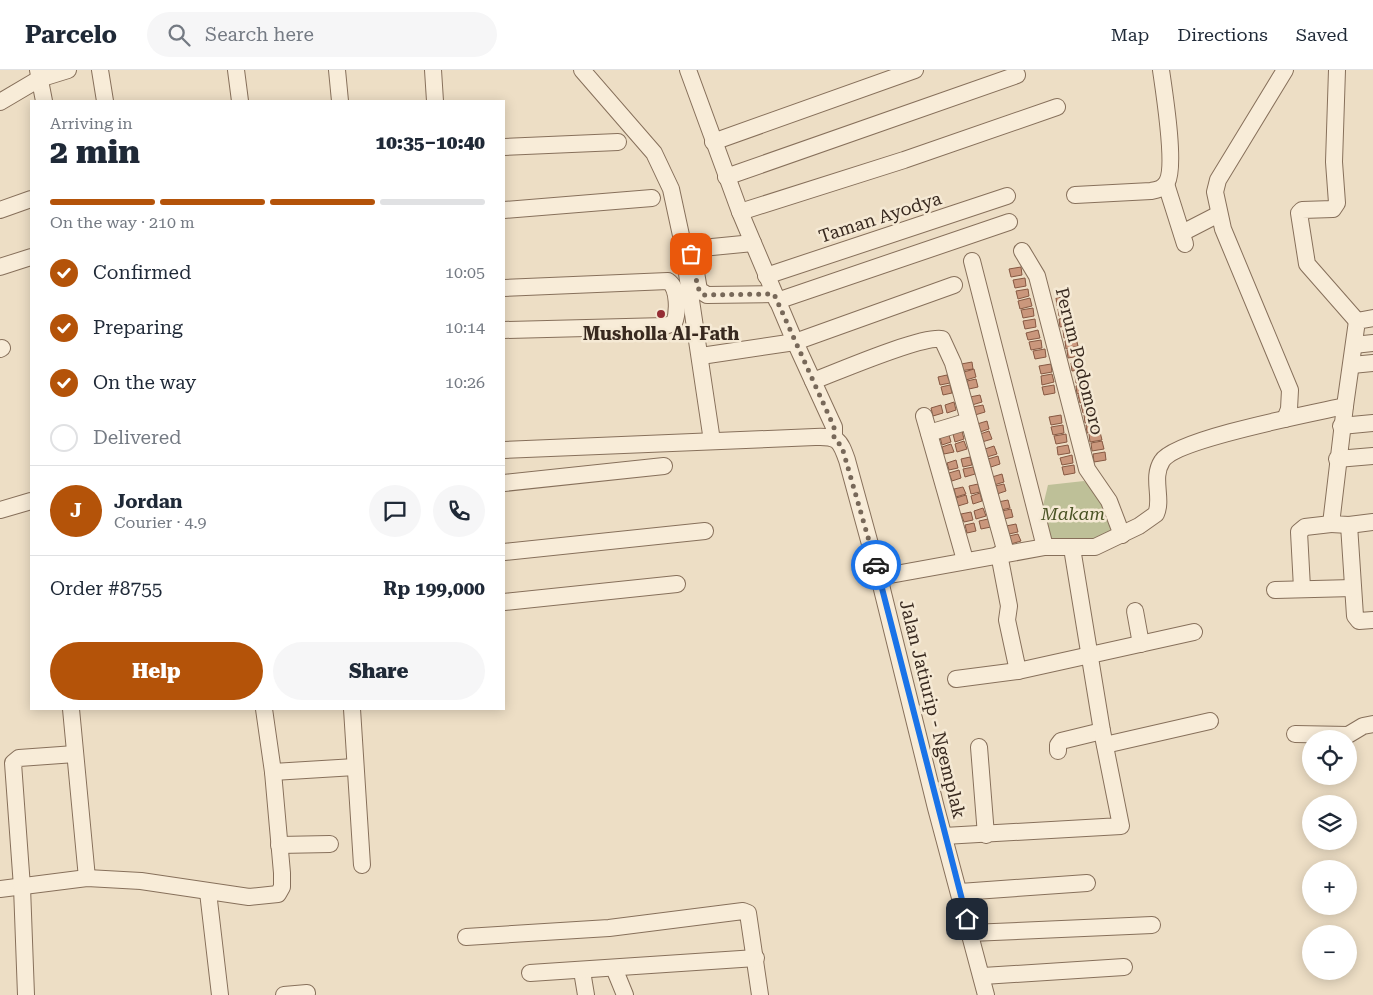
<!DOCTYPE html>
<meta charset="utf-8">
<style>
:root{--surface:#fff;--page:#f6f6f7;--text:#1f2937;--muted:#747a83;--line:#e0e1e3;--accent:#b45309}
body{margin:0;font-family:"Roboto Serif",serif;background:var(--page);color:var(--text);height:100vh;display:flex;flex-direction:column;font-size:19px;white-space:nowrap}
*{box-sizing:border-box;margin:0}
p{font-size:16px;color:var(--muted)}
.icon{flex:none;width:28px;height:28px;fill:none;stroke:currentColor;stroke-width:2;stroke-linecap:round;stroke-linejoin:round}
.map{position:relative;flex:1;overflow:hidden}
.panel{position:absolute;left:30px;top:30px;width:475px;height:610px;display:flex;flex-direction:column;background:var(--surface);border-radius:0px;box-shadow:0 2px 12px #0003}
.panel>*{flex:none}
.buttons{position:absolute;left:1302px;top:660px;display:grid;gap:10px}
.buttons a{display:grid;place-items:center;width:55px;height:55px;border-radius:50%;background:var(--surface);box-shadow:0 2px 12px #0003;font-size:25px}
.pin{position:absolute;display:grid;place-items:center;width:42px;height:42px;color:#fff;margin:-21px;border-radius:10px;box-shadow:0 2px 8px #0006}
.courier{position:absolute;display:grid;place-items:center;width:50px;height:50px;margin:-25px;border:4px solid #1a73e8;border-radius:50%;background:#fff;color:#222;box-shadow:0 1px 6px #0007}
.headline em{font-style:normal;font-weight:800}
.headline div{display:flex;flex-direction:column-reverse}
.headline{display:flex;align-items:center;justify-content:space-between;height:85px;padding:0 20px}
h1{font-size:32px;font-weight:800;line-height:38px}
.bar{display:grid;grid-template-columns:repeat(4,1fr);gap:8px 5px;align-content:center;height:60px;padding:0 20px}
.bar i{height:6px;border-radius:4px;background:var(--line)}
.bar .current{background:var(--accent)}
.bar p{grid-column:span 4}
.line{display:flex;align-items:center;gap:12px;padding:0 20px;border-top:1px solid var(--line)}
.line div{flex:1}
.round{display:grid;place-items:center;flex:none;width:52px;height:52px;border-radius:26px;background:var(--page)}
ol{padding:0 20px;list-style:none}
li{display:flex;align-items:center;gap:15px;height:55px}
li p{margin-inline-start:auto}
li .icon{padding:5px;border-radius:50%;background:var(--accent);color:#fff;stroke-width:4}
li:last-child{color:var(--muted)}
li i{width:28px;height:28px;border:2px solid var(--line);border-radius:50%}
.primary-button{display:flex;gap:10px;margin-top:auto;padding:10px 20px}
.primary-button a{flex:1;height:58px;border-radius:30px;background:var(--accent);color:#fff;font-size:20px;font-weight:800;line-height:58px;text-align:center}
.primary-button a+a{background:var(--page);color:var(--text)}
header{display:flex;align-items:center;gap:30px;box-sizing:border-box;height:70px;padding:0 25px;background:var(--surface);border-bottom:1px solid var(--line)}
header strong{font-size:24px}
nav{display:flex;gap:28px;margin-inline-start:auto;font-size:18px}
.search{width:350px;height:45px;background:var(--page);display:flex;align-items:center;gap:12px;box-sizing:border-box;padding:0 18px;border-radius:28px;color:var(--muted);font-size:19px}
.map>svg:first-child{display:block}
.cemetery{fill:#bec098}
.building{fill:#ca977c;stroke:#865842}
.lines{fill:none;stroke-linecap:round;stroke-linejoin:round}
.minor-casing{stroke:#87705b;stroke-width:18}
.minor{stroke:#f8ecd8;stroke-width:16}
.done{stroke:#776859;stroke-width:5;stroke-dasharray:0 9}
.route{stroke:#1a73e8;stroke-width:6}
.poi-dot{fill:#952d34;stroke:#f5e9d4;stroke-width:2}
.labels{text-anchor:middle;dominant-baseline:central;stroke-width:5;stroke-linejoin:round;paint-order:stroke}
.street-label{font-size:18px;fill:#38291f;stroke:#f5e9d4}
.poi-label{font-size:18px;font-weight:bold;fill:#38291f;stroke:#f5e9d4}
.park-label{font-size:18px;font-style:italic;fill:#4b5426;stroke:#f5e9d4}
</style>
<header>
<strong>Parcelo</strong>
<div class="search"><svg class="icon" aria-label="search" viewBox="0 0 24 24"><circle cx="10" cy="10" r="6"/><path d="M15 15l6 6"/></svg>Search here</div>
<nav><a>Map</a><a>Directions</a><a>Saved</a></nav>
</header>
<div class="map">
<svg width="1373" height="925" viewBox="0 0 1373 925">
<rect width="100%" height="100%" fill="#eddec5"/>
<path class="cemetery" d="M 1084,411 C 1100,423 1109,444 1111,464 L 1098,471 L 1048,470 L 1041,444 L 1048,415 Z"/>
<g class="building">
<polygon points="1021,197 1022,205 1011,207 1009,199"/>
<polygon points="1025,208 1026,216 1015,218 1013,210"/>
<polygon points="1028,219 1029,226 1018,229 1016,221"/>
<polygon points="1067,226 1069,234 1057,236 1056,228"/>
<polygon points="1030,228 1032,236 1020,239 1018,231"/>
<polygon points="1069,236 1071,244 1059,246 1058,239"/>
<polygon points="1033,238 1034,246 1023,248 1021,240"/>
<polygon points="1071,247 1072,255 1060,257 1059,249"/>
<polygon points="1035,249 1036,257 1025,259 1023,251"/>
<polygon points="1074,258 1076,266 1064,268 1063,260"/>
<polygon points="1038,260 1040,268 1028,270 1026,263"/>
<polygon points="1076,268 1078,276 1066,279 1065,271"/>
<polygon points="1041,270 1042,278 1031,280 1029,272"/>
<polygon points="1079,278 1080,286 1068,288 1067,280"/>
<polygon points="1045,279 1046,287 1035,289 1033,281"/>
<polygon points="1082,291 1084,299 1072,301 1071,293"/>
<polygon points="972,292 973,299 960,301 956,295"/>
<polygon points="1051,294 1052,302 1041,304 1039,296"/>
<polygon points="974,299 976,307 966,310 964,302"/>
<polygon points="1086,303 1088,310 1076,313 1075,305"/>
<polygon points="1052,304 1054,312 1042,315 1041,306"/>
<polygon points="947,305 950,313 940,315 938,307"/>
<polygon points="976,309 978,317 969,319 967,311"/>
<polygon points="1088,313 1089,321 1077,324 1076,316"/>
<polygon points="950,315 952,323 943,325 941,317"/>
<polygon points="1054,315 1055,323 1044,325 1042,317"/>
<polygon points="1090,323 1091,330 1080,333 1078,325"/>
<polygon points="980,325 982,332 972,335 970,327"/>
<polygon points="954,332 956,340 947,343 945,335"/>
<polygon points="1092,333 1094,341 1083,343 1081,335"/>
<polygon points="941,335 943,343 933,346 931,338"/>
<polygon points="983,335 985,342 975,345 973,337"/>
<polygon points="1095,342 1097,350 1085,353 1084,345"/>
<polygon points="1061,345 1062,353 1051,355 1049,347"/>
<polygon points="987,351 989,359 980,362 977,354"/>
<polygon points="1097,353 1099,361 1087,363 1086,355"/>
<polygon points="1063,355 1064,363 1053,365 1051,357"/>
<polygon points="962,361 964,369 955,372 953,364"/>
<polygon points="989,361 992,369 982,372 980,364"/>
<polygon points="1100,362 1102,370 1090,372 1089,364"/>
<polygon points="1066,364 1067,372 1056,374 1054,366"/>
<polygon points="949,365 951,372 942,375 940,367"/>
<polygon points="964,371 967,379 957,382 955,374"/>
<polygon points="1102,371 1104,379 1092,381 1091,373"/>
<polygon points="951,374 954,382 944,384 942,377"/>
<polygon points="1068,375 1070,383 1058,385 1057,377"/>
<polygon points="994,376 997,384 987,387 985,379"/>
<polygon points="1105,382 1106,390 1094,392 1093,384"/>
<polygon points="1072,385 1073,393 1062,395 1060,388"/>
<polygon points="998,386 1000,394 991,397 988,389"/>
<polygon points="970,387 972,395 963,397 961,389"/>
<polygon points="956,390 958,398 949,400 947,393"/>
<polygon points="1074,395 1075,403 1064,405 1062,397"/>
<polygon points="973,397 975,404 965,407 963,399"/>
<polygon points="959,400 961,408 952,411 949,403"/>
<polygon points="1002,404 1004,412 994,415 992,407"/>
<polygon points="978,414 980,422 971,424 969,416"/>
<polygon points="1004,414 1006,421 997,424 995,416"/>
<polygon points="963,417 966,424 956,427 954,419"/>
<polygon points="980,423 982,431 973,434 971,426"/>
<polygon points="966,425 968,433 958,436 956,428"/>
<polygon points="1008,430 1010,438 1001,440 998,432"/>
<polygon points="983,438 986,446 976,449 974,441"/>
<polygon points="1011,439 1013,447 1004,449 1002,441"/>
<polygon points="971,442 973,450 964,452 961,444"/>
<polygon points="988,449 991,457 981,459 979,451"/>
<polygon points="974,453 976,461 967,463 965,455"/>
<polygon points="1016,454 1018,462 1009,464 1006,456"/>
<polygon points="1018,464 1021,471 1011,474 1009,466"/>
</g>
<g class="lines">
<g class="minor-casing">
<g id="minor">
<polyline points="38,0 44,31"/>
<polyline points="100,0 105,31"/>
<polyline points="236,0 240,31"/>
<polyline points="337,0 340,31"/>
<polyline points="433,0 435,31"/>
<polyline points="582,0 654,83 671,119 682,170 712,371"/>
<polyline points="688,0 740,142 795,272 834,357 834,368"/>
<polyline points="1337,0 1334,92 1337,133 1333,139 1302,140 1299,143 1307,194 1357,251"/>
<polyline points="0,32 39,9 68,0"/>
<polyline points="713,72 915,0"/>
<polyline points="504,77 618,72"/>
<polyline points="726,107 1017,5"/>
<polyline points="1166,114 1185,174"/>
<path d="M 1075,125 L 1151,121 C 1157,120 1163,119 1167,112 C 1176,96 1164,21 1161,0"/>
<polyline points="0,140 31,129"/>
<polyline points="504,140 652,128"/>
<polyline points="740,142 904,90 1057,37"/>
<polyline points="1182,163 1219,144"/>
<polyline points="753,173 692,179 699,220 707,225 774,224"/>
<polyline points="1022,181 1037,206 1087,399 1109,431 1122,465"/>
<polyline points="972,191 1045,477"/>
<polyline points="0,197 31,187"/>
<polyline points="766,206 1007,126"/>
<path d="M 504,218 L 668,211 C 679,218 678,243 674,253 L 665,256 L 504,260"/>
<polyline points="777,231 1009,152"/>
<polyline points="1354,275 1373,273"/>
<polyline points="0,279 2,278"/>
<polyline points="701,286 795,272 954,215"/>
<polyline points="1352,295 1373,293"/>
<path d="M 813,311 C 837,302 922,265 942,269 L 953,293 L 1006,483"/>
<polyline points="1345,336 1331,454 1349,455 1373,452"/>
<polyline points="924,346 965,490"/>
<polyline points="1285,349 1289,339 1290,320 1223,159 1215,122 1218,110 1285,0"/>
<polyline points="1341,356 1373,353"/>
<polyline points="929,363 969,351"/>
<path d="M 504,380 L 815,367 C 838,366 840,370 847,390 L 879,507 L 936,738 L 986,925"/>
<polyline points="1337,389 1373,386"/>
<polyline points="504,413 664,396"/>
<polyline points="0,440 31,431"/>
<polyline points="1349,455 1355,546 1359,551 1373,550"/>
<polyline points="504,482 705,461"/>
<polyline points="999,484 1009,536 1007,550 1018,601 1194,562"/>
<path d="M 879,507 L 1045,477 L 1095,477 L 1139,456 L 1156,444 C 1163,428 1151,408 1162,391 C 1175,369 1314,343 1345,336 L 1357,251 L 1373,248"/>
<polyline points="1302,518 1299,462 1305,457 1331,454"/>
<polyline points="1275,520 1353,518"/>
<polyline points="504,532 677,514"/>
<polyline points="1135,541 1141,574"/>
<polyline points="956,609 1018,601"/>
<polyline points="71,639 87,808"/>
<polyline points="352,639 362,795"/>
<polyline points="1295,664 1348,665 1363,656 1373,654"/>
<polyline points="1105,675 1210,651"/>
<polyline points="979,677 986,765"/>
<polyline points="1058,681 1058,675 1061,671 1102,661"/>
<polyline points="273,702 355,697"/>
<polyline points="944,766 1121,756 1102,661 1072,478"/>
<polyline points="279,775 330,774"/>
<polyline points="0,819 87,808 141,811 249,827 278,824 282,817 282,803 273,702 264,639"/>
<polyline points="208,822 220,925"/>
<polyline points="960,822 1087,813"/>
<polyline points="970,863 1152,855"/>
<polyline points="466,867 609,858 743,841 748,843 760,925"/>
<polyline points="614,898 625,925"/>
<polyline points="582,901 586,925"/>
<polyline points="530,903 756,888"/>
<polyline points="983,906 1124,897"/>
<polyline points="26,925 22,817 13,693 19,688 75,684"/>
<polyline points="284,925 307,923"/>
</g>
</g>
<use href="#minor" class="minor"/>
</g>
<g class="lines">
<polyline class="done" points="691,184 698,218 703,225 774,224 834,357 834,368 842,377 876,495"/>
<polyline class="route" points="876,495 967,849"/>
</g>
<circle class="poi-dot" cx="661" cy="244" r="5"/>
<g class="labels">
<g class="street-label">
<text transform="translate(880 147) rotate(-18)">Taman Ayodya</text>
<text transform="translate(1080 291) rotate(76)">Perum Podomoro</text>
<text transform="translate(933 639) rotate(76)">Jalan Jatiurip - Ngemplak</text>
</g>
<g class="poi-label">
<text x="661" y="263">Musholla Al-Fath</text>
</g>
<g class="park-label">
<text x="1073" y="443">Makam</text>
</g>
</g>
</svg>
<div class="buttons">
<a><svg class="icon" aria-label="locate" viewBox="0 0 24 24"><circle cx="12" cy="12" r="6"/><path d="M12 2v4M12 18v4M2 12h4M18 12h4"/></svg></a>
<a><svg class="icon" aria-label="layers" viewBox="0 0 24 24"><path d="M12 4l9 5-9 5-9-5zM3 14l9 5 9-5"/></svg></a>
<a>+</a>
<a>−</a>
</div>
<div class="pin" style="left:691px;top:184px;background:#ea580c"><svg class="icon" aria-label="bag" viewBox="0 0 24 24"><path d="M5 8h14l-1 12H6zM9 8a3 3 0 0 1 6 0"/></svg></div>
<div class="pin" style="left:967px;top:849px;background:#1f2937"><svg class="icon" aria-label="home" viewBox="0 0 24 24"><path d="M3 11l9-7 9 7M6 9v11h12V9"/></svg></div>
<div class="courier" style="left:876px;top:495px"><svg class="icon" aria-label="car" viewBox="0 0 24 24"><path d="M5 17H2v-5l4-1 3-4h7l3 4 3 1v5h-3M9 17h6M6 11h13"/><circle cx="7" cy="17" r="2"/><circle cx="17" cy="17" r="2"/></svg></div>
<section class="panel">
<div class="headline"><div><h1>2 min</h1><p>Arriving in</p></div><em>10:35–10:40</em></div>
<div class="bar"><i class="current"></i><i class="current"></i><i class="current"></i><i></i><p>On the way · 210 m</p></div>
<ol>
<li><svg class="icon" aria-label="check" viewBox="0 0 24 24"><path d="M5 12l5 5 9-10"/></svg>Confirmed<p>10:05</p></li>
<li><svg class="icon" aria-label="check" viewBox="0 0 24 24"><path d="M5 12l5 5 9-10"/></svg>Preparing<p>10:14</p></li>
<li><svg class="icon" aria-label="check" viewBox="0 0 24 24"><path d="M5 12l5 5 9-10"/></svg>On the way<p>10:26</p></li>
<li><i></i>Delivered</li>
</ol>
<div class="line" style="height:90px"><b class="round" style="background:var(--accent);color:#fff">J</b><div><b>Jordan</b><p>Courier · 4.9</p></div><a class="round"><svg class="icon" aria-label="chat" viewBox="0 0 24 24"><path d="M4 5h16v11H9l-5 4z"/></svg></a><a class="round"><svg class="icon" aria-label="phone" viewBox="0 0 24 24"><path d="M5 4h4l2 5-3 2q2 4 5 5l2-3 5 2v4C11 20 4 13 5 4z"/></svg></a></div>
<div class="line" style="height:65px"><div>Order #8755</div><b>Rp 199,000</b></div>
<div class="primary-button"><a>Help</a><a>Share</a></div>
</section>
</div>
